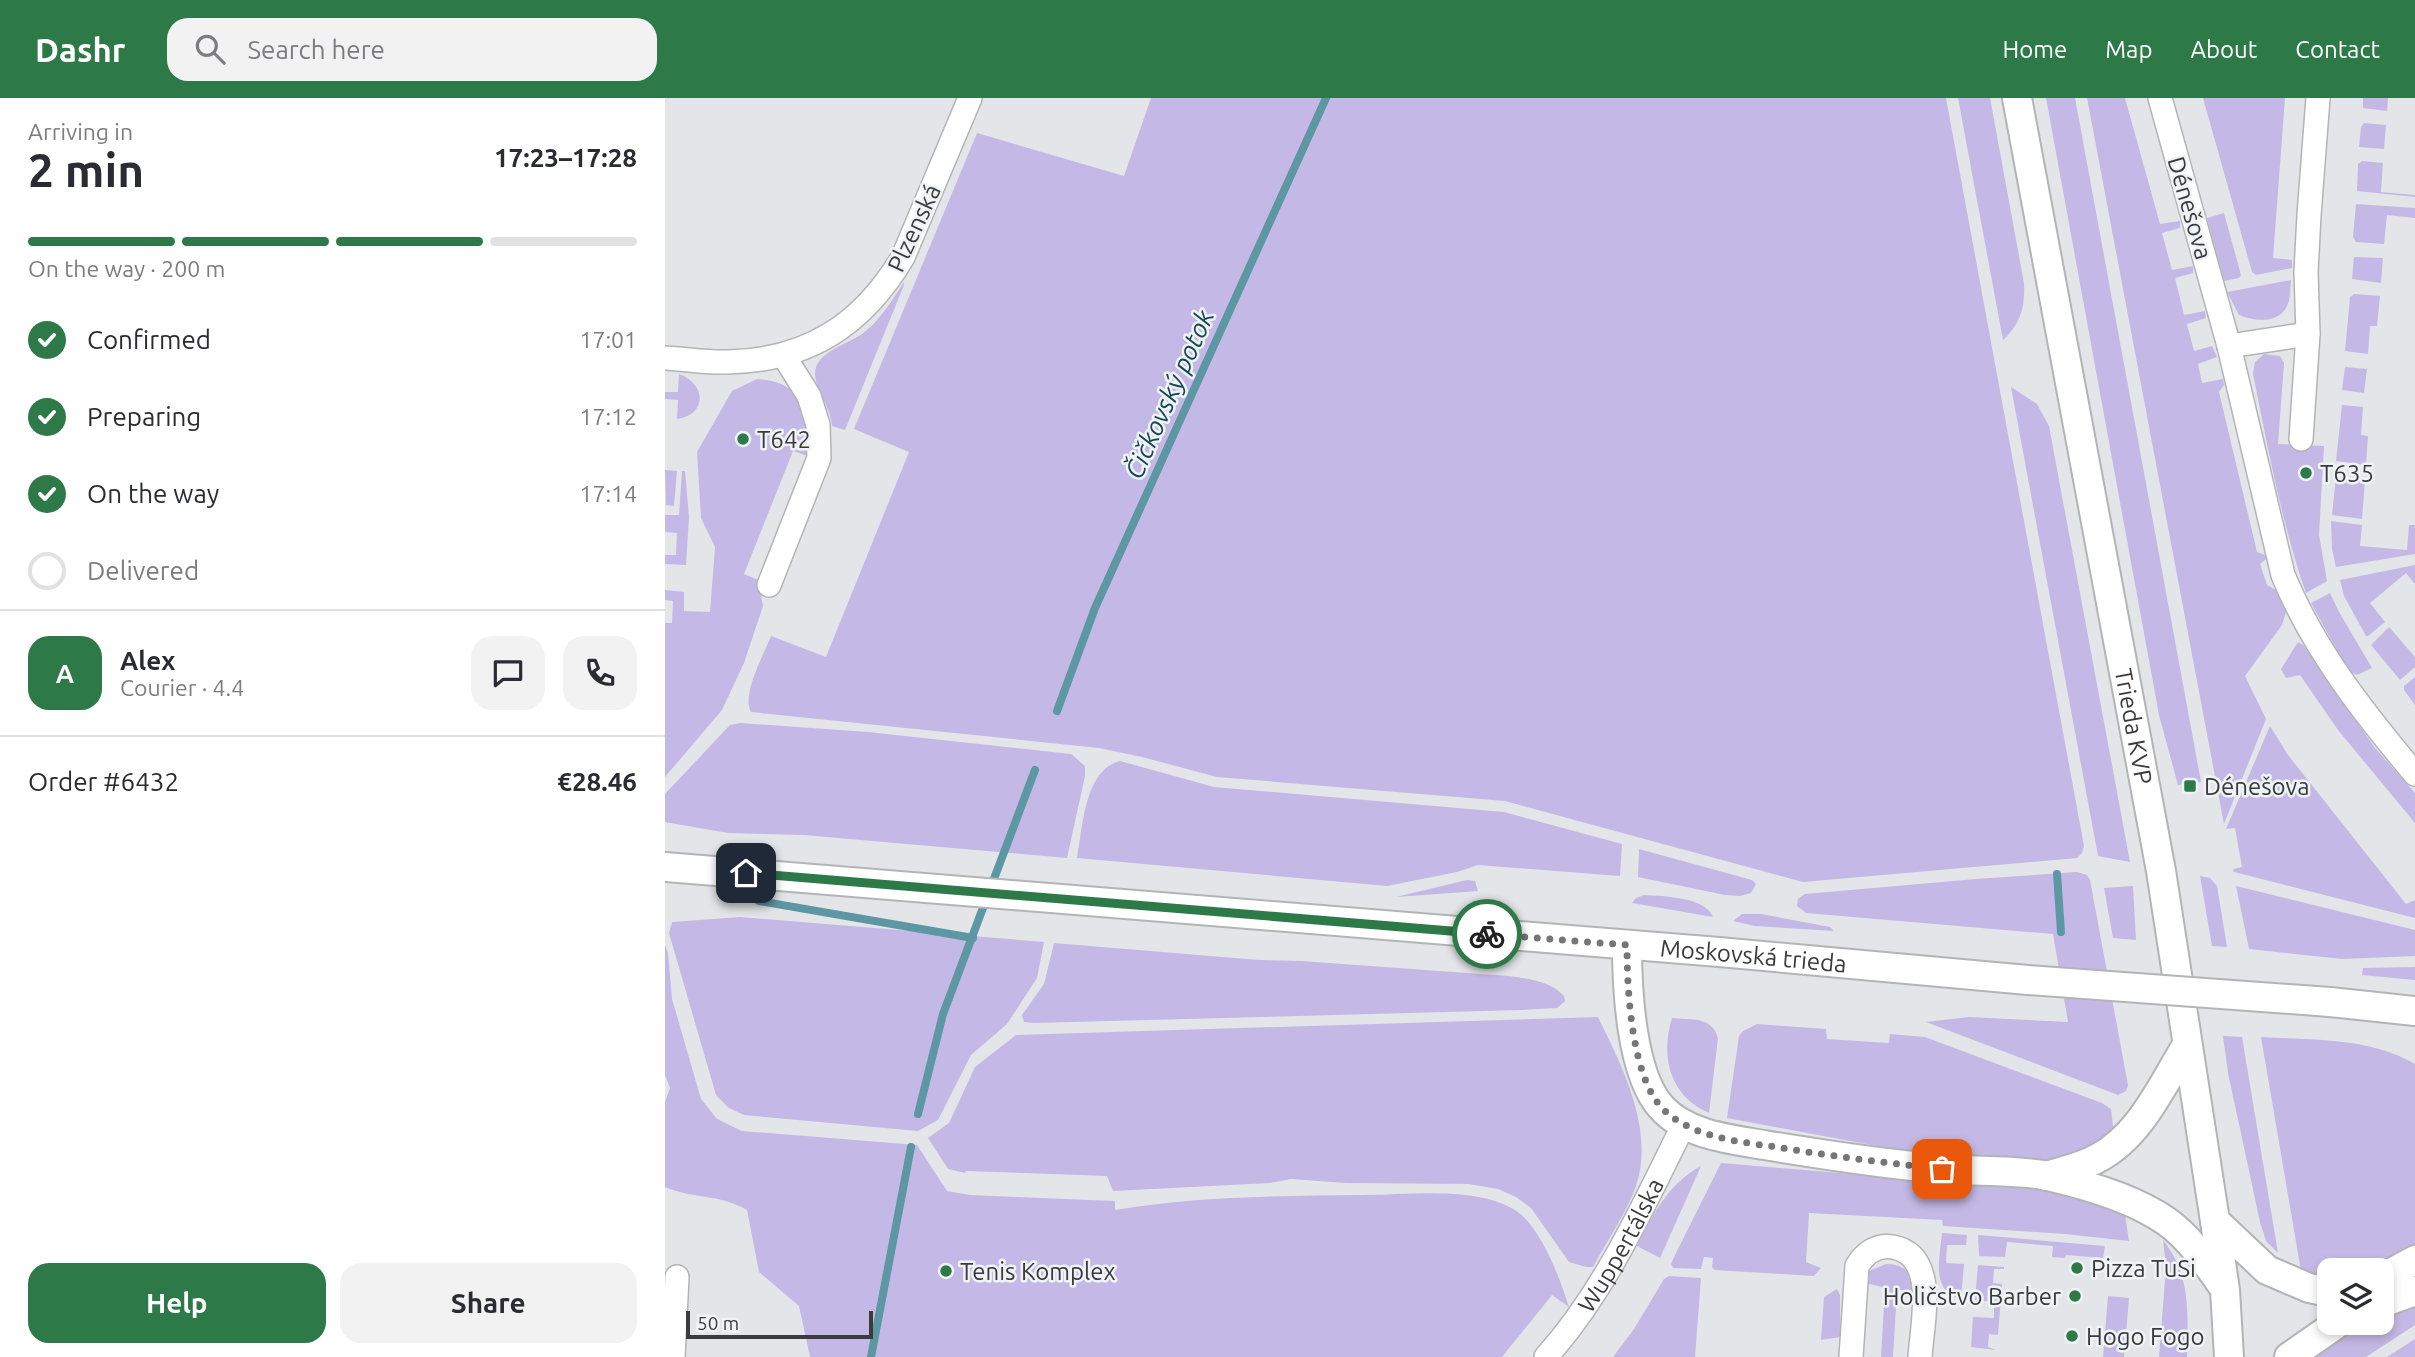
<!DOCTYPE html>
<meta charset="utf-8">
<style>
:root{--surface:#fff;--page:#f2f2f3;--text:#2b2b33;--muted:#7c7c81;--line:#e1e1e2;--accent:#2d7947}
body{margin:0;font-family:Ubuntu,sans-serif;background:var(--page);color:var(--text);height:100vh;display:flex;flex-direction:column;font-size:26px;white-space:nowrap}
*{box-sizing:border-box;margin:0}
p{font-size:23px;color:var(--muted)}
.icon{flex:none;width:38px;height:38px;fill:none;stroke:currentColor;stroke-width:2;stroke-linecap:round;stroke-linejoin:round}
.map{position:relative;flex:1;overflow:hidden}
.drawer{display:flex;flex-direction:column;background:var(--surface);width:665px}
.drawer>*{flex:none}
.tools{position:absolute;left:1652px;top:1160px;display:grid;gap:14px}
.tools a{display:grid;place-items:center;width:77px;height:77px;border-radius:14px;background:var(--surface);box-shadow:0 4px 10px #0003;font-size:35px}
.scale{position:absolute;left:21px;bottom:18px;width:187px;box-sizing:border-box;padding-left:7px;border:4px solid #3b3b3d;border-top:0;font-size:19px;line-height:24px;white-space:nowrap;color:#3b3b3d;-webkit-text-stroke:5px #f0f3f5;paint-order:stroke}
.pin{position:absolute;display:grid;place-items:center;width:60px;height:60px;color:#fff;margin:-30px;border-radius:14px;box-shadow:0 4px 10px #0006}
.courier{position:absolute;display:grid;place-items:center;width:70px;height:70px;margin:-35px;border:5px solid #2d7947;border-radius:50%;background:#fff;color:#222;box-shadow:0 2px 9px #0007}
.summary em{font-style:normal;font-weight:600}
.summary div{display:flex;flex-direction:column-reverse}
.summary{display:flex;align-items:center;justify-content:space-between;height:119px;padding:0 28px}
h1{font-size:46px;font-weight:600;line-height:52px}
.bar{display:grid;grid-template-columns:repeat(4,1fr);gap:10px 7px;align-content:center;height:84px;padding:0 28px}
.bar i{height:9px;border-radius:5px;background:var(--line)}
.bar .on{background:var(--accent)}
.bar p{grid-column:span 4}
.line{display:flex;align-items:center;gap:18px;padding:0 28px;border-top:2px solid var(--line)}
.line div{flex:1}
.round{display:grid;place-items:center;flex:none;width:74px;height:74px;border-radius:21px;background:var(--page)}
ol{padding:0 28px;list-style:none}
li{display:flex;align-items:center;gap:21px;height:77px}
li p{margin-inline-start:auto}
li .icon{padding:7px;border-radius:50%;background:var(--accent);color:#fff;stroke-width:4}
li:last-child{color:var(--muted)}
li i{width:38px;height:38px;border:4px solid var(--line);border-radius:50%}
.primary-button{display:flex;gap:14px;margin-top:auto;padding:14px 28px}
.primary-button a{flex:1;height:80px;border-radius:21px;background:var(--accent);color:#fff;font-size:28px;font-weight:600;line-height:80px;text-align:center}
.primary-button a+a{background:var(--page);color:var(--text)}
header{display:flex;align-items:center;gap:42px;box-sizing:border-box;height:98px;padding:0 35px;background:var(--accent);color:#fff}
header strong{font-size:33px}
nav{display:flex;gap:38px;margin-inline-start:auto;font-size:24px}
.search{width:490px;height:63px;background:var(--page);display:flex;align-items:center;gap:18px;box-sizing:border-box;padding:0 24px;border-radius:21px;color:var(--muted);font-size:26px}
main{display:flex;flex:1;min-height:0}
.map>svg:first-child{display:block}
.green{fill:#c4b9e6}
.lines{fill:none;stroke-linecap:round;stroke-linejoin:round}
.stream{stroke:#5d97a4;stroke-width:8}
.minor-casing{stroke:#b2b4b6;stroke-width:26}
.tertiary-casing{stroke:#b2b4b6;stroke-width:32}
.minor{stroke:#fff;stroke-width:23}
.tertiary{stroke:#fff;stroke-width:28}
.tertiary-bridge-casing{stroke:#b2b4b6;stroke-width:32;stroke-linecap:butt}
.tertiary-bridge{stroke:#fff;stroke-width:28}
.done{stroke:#767679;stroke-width:7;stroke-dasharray:0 12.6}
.route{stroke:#2d7947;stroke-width:9}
.poi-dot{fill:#2d7947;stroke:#f0f3f5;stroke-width:2.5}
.labels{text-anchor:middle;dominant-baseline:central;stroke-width:5;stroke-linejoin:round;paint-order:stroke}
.street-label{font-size:24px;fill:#3b3b3d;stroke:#f0f3f5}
.poi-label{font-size:24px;fill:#3b3b3d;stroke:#f0f3f5;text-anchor:start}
.water-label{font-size:26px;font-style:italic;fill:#144953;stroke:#f0f3f5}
</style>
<header>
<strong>Dashr</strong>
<div class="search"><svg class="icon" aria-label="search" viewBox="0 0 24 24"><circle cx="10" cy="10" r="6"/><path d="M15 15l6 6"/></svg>Search here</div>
<nav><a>Home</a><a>Map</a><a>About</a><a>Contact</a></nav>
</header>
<main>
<section class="drawer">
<div class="summary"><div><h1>2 min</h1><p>Arriving in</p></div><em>17:23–17:28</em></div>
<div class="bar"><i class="on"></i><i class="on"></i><i class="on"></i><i></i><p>On the way · 200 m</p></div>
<ol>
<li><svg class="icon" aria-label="check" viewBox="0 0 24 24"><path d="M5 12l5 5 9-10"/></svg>Confirmed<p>17:01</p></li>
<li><svg class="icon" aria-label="check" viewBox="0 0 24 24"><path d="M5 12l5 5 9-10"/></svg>Preparing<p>17:12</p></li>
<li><svg class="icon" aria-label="check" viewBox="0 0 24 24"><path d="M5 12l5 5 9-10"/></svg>On the way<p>17:14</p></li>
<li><i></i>Delivered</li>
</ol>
<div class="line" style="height:126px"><b class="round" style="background:var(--accent);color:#fff">A</b><div><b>Alex</b><p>Courier · 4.4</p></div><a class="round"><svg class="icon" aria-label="chat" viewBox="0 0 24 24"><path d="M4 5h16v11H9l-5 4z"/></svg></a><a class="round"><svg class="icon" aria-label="phone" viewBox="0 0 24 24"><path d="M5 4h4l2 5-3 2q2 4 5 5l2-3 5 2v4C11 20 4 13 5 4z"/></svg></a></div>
<div class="line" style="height:91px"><div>Order #6432</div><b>€28.46</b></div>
<div class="primary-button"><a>Help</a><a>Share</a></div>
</section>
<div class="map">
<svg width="1750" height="1259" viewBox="0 0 1750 1259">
<rect width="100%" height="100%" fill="#e3e5e8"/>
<g class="green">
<path d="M 486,0 L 1281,0 L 1419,748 L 1417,755 L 1412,760 L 1138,784 L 840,703 L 552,679 L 477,659 L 434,650 L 86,614 C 76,597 99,556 106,538 L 161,559 L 244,354 L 189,331 L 312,35 L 459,78 Z"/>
<path d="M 1293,0 L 1325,0 L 1359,185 C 1360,209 1356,225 1338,242 Z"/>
<polygon points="1381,0 1410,0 1536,684 1513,687 1494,617"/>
<polygon points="1422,0 1460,0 1495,126 1515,123 1515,130 1497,135 1507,172 1528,168 1528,175 1510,180 1519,217 1540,213 1541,220 1522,226 1529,253 1547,248 1552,259 1533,266 1537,285 1558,281 1559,287 1554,294 1592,454 1600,457 1601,461 1595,466 1602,487 1611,492 1621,514 1617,527 1580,578 1601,621 1559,726"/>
<polygon points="1538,0 1620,0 1608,160 1627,162 1627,170 1591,177 1587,174"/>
<polygon points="1698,0 1723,0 1722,13 1698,10"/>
<polygon points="1699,25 1721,27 1719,51 1694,49 1696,29"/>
<polygon points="1697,63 1718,65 1716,94 1750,97 1750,99 1692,93 1693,66"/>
<polygon points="1691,106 1750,110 1750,120 1722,117 1719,146 1691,144 1688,139"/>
<polygon points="1559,115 1576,177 1574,180 1559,183 1542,120"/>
<polygon points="1689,159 1718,160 1716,185 1687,181"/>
<path d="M 1626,182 C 1625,190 1626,202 1621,210 C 1612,226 1588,223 1574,217 L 1562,194 Z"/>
<path d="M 239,184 L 239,187 L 180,332 L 167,328 C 166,309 150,292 150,276 C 150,252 187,246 202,232 C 217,219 228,201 239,184 Z"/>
<polygon points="1689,196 1715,198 1712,228 1705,228 1703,256 1680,253 1685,199"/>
<path d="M 1599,256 L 1615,258 L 1619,265 L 1613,346 L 1659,348 L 1654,437 L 1662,483 L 1641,495 C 1616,423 1603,350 1588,276 L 1590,264 Z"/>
<polygon points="1680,269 1702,271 1699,295 1677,292"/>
<path d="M 14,276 C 42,286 42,317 12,321 L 13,302 L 0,301 L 0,294 L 13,294 Z"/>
<path d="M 92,281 C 143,284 141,317 143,358 L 128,353 L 79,476 L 93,482 L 98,508 L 79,565 L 57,612 L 0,679 L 0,525 L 7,525 L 8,503 L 0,502 L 0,492 L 19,494 L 19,513 L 45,514 L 50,449 L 36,420 L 32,354 L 67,293 Z"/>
<polygon points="1346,289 1372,306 1384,328 1465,764 1433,758"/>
<polygon points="1677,307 1698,309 1696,337 1703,338 1701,367 1671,363"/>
<polygon points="0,372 12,373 9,408 1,407"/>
<polygon points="17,373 20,373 24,419 21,467 0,466 0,457 11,457 12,435 0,434 0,417 14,417"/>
<polygon points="1671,379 1700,382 1697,421 1667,417"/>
<polygon points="1666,423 1697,427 1695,448 1742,452 1744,427 1750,427 1750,456 1671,469 1667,451"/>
<polygon points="1750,467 1750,486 1741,475 1705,505 1720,524 1703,538 1701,538 1679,498 1675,482"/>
<polygon points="1665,495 1674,514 1707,570 1692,577 1684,574 1646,505"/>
<polygon points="1724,529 1750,559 1750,569 1735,582 1706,547"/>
<polygon points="1633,544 1638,547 1710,650 1750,695 1750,725 1673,632 1635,577 1621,580 1616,571"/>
<polygon points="1750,579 1750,607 1739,592 1739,588"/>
<polygon points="75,625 203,634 406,656 420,668 420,678 402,760 139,737 63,735 0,724 0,696 65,627"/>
<polygon points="1605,628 1623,657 1741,806 1750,802 1750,820 1569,774 1568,771 1577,769 1570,730 1561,731"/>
<path d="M 455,663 L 549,689 L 839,714 L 957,746 L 955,778 L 813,767 L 792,774 L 722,788 L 412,760 C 418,730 419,672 455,663 Z"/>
<polygon points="974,751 1087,782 1091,786 1086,795 1075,798 1060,797 973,779"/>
<polygon points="1412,774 1422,777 1425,782 1463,987 1461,993 1453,997 1261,924 1304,919 1403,924 1388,836 1141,815 1132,808 1133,801 1140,796 1311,781"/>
<polygon points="1535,778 1545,780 1552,788 1562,849 1547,848"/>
<polygon points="802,782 810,783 813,793 731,799"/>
<polygon points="1468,788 1471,842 1448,840 1439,790"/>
<polygon points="1571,788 1750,832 1750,858 1677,861 1584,851"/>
<path d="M 979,797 C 998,798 1041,799 1048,819 L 967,805 L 971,800 Z"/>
<polygon points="1077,816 1096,816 1165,829 1169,833 1090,828 1068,823"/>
<polygon points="75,819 379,844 372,880 342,926 306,957 273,1022 253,1033 79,1017 64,1010 51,997 4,835 7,824"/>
<path d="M 389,845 L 594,862 L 636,863 L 844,878 C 864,881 885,883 899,898 L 900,903 L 892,910 L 856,912 L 369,925 L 359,924 L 357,917 L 379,886 Z"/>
<path d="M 0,847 L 3,855 L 7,901 L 36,1001 L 52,1021 L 77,1033 L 252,1047 L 282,1093 L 305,1097 L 450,1103 L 450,1112 C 532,1098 616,1098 699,1097 C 745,1097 810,1088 850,1112 C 876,1128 895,1181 904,1209 L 887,1197 L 837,1259 L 145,1259 L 134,1208 L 94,1174 L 82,1112 C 55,1096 28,1101 0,1089 L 0,1004 L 5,990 L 0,977 Z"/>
<polygon points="1750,869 1750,882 1697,877 1698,870"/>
<path d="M 933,919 C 957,968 990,1032 971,1088 C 961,1116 942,1143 928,1169 L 921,1169 L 904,1164 L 866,1110 L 851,1099 L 833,1091 L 804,1086 L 681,1085 L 626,1081 L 605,1085 L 448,1093 L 442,1078 L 301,1073 L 300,1075 L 283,1071 L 263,1040 L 284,1025 L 310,969 L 351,937 Z"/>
<path d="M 1007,920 C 1026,922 1047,918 1053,940 L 1044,1015 C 1005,998 995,959 1007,920 Z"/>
<polygon points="1092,926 1161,931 1162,941 1224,945 1225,936 1260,939 1437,1005 1446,1011 1449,1037 1437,1046 1388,1065 1244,1054 1062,1020 1074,938 1078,933"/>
<polygon points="1558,938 1577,939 1613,1155 1601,1143 1595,1124 1563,975"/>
<path d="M 1596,939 C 1647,942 1705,939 1750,966 L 1750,1146 L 1698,1172 L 1664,1172 L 1664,1181 L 1636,1173 Z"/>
<polygon points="1056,1065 1421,1096 1459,1110 1464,1143 1400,1136 1278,1128 1277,1122 1144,1115 1141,1164 1156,1170 1149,1178 1050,1172 1047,1169 1048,1160 1039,1159 1036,1171 1008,1170 1006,1166 1011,1155"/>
<path d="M 1036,1068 L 995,1160 L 972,1148 C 989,1115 1003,1086 1036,1068 Z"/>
<path d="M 1277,1135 L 1302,1137 L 1301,1147 L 1282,1147 L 1281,1165 L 1299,1166 L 1296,1201 C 1265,1193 1275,1160 1277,1135 Z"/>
<polygon points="1313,1137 1440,1148 1438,1160 1401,1157 1400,1160 1387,1159 1388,1148 1342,1144 1340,1159 1314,1158"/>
<path d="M 1498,1142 C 1526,1177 1523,1216 1522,1259 L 1494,1259 L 1501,1169 Z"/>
<path d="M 1221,1166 C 1240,1166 1246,1175 1250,1192 L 1232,1192 L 1228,1259 L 1216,1259 L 1220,1190 L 1201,1185 L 1204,1173 Z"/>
<polygon points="1313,1167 1339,1169 1339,1171 1329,1171 1328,1185 1337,1186 1333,1237 1324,1236 1323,1249 1331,1252 1306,1249 1308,1219 1329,1220 1329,1204 1310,1202"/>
<polygon points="1004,1178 1036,1180 1030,1259 948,1259 969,1231 999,1181"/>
<polygon points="1172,1191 1175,1197 1175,1239 1156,1242 1159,1199"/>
<polygon points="1443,1198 1464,1200 1459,1259 1438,1259"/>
<path d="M 1750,1206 L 1750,1227 L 1701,1259 L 1644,1259 C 1663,1244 1692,1225 1717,1225 L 1717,1221 Z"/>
<polygon points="1750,1241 1750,1259 1722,1259"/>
</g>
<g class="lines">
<g class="stream">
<polyline points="392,613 430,510 661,0"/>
<polyline points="1392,776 1396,834"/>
<polyline points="94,803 308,840"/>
<polyline points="253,1016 278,916 370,672"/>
<polyline points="206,1259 246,1049"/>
</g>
<g class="minor-casing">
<g id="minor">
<path d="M 1495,0 L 1564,248 L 1618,477 C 1649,552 1698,614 1750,676"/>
<polyline points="1564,248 1643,236"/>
<path d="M 0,260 C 21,261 43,265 64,264 C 144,262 198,226 238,159 L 305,0"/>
<polyline points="1636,341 1643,236 1641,174 1644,117 1653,0"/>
<polyline points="104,487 154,360 153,327 144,298 119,258"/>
<polyline points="8,1259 12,1179"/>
<path id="s1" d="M 881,1259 C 941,1192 979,1106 1019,1026"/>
<path d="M 1186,1259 L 1192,1168 C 1200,1155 1212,1146 1228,1149 C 1274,1158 1257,1225 1255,1259"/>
</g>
</g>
<g class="tertiary-casing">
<g id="tertiary">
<path id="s2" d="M 1352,0 L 1496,773 L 1550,1123 L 1560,1192 L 1564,1259"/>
<path id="s3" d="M 0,769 L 1054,854 L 1363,882"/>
<path d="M 962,847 C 962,891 966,977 997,1010 C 1022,1037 1065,1041 1099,1047 C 1159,1057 1218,1066 1278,1071 C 1311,1074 1350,1071 1383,1078 C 1422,1087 1468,1100 1501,1123 C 1524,1139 1541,1164 1557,1187"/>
<polyline points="1665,904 1750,913"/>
<path d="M 1381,1078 C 1398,1073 1417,1069 1433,1060 C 1476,1037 1497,987 1522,947"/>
<polyline points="1550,1123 1602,1172 1644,1190 1664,1194"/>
<polyline points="1717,1180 1750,1162"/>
<polyline points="1717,1205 1750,1193"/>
<polyline points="1624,1259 1673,1225"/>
</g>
</g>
<use href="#minor" class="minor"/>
<use href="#tertiary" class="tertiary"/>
<g class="tertiary-bridge-casing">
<polyline id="tertiary-bridge" points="1363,882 1665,904"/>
</g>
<use href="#tertiary-bridge" class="tertiary-bridge"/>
</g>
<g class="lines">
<path class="done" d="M 822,836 L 962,847 C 962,890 966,979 998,1011 C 1028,1041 1079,1044 1118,1050 C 1171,1059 1224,1065 1277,1071"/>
<polyline class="route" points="81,775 822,836"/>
</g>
<g class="poi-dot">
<circle cx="78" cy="341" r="7"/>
<circle cx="1641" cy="375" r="7"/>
<rect x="1518" y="681" width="14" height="14" rx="3.5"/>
<circle cx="1412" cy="1170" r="7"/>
<circle cx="281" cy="1173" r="7"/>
<circle cx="1410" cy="1198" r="7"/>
<circle cx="1407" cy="1238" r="7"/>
</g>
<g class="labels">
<g class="street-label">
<text transform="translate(1525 110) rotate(74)">Dénešova</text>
<text transform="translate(249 130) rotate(-65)">Plzenská</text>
<text stroke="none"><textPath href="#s2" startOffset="639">Trieda KVP</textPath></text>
<text stroke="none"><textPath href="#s3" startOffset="1092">Moskovská trieda</textPath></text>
<text stroke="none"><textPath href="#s1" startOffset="135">Wuppertálska</textPath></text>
</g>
<g class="poi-label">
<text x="92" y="341">T642</text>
<text x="1655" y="375">T635</text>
<text x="1539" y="688">Dénešova</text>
<text x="1426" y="1170">Pizza TuSi</text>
<text x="295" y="1173">Tenis Komplex</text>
<text x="1396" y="1198" text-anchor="end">Holičstvo Barber</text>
<text x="1421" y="1238">Hogo Fogo</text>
</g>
<g class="water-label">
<text transform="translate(504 296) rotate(-66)">Čičkovský potok</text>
</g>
</g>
</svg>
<div class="tools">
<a><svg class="icon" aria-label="layers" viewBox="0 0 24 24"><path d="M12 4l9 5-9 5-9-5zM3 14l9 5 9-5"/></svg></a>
</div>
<div class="scale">50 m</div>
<div class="pin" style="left:1277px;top:1071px;background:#ea580c"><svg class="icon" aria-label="bag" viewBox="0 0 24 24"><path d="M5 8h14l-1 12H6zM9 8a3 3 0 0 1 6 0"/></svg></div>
<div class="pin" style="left:81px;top:775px;background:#1f2937"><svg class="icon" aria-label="home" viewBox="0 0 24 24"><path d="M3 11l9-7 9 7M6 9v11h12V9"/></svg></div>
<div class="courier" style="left:822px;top:836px"><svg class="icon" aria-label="bike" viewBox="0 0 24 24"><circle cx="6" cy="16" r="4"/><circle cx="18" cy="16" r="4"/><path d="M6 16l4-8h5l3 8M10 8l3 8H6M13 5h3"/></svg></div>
</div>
</main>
